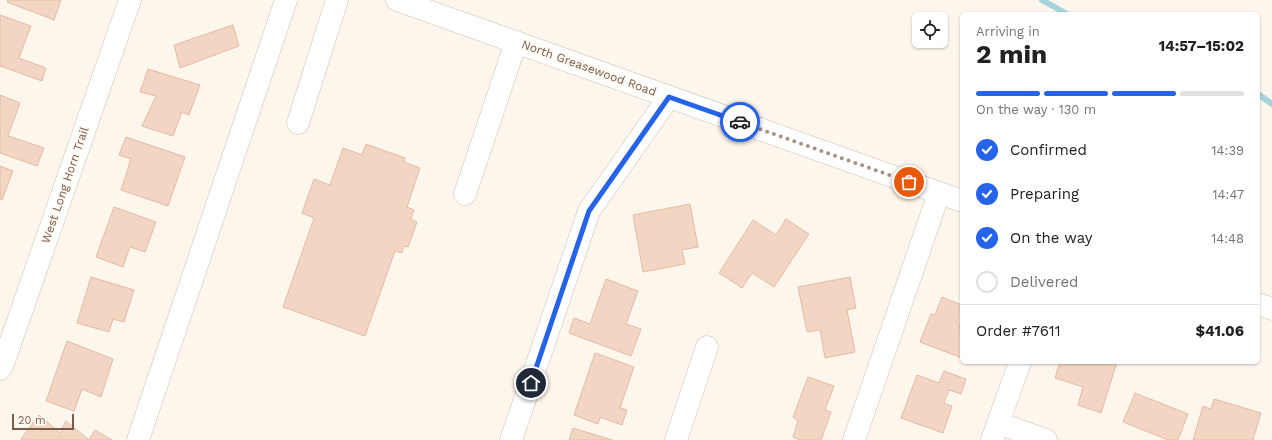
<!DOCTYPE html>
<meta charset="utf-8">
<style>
:root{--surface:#fff;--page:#f2f2f2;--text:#202124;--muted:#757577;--line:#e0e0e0;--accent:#2563eb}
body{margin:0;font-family:"Work Sans",sans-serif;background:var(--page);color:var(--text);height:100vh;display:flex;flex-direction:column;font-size:15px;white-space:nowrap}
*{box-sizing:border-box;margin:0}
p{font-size:13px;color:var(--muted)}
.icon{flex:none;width:22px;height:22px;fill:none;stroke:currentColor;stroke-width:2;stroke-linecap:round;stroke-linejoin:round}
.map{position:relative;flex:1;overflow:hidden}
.panel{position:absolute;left:960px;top:12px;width:300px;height:352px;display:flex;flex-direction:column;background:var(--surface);border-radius:6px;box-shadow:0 1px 3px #0004}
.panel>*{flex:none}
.buttons{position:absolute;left:912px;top:12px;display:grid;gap:8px}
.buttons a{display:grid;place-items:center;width:36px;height:36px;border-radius:6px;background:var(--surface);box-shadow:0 1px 3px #0004;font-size:20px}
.scale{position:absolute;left:12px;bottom:10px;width:62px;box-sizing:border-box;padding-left:4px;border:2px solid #7a5c4d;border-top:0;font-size:11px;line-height:14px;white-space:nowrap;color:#7a5c4d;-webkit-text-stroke:3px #fffaf3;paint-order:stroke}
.pin{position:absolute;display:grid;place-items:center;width:34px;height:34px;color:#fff;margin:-17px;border:2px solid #fff;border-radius:50%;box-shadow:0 1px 4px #0007}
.courier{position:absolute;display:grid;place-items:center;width:40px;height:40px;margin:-20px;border:3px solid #2563eb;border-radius:50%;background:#fff;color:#222;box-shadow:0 1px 5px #0007}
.headline em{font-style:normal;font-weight:700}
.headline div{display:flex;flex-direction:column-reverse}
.headline{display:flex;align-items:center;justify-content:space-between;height:68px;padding:0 16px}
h1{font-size:26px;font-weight:700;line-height:30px}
.bar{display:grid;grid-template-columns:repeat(4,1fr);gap:6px 4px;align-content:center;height:48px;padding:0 16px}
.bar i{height:5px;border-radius:3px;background:var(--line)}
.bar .current{background:var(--accent)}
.bar p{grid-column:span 4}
.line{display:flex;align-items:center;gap:10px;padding:0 16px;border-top:1px solid var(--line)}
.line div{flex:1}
ol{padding:0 16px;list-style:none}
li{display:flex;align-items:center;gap:12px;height:44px}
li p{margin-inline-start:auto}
li .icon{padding:4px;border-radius:50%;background:var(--accent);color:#fff;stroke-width:4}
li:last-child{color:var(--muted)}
li i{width:22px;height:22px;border:2px solid var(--line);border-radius:50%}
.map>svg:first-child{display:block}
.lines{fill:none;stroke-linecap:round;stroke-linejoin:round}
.stream{stroke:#a5d3da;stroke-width:6}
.building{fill:#f3d5c3;stroke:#e6bba3}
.minor-casing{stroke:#d1beb0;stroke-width:23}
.minor{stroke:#fff;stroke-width:22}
.done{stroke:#a89285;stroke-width:4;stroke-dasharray:0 7.2}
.route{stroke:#2563eb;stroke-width:5}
.labels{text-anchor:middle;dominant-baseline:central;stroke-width:3.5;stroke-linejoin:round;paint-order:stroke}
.street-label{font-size:12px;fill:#7a5c4d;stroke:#fffaf3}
</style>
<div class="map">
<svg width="1272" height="440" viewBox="0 0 1272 440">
<rect width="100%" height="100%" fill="#fdf6ec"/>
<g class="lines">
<g class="stream">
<polyline points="1042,0 1067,14"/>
<polyline points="1258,94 1272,104"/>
</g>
</g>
<g class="building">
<polygon points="8,0 61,0 54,20 7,2"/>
<polygon points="0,15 31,26 19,58 46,68 42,81 0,66"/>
<polygon points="233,25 239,46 180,68 174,45"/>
<polygon points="148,69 200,85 189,115 182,112 173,136 142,126 156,96 140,92"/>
<polygon points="0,95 20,103 8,136 44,148 37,166 0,153"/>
<polygon points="126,137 185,157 168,206 121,190 131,159 119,155"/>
<polygon points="366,144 405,158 404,162 420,168 407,207 414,210 411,219 417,222 408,247 404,246 402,253 395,251 365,336 283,307 314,218 302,213 314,179 330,185 343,148 362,155"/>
<polygon points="0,166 13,171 2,200 0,199"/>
<polygon points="690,204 698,247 682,250 685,264 643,272 633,215"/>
<polygon points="114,207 156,222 145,252 130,247 123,267 96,257"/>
<polygon points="786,219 809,234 774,287 752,273 742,288 719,273 753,220 776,235"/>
<polygon points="91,277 134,290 124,322 113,319 109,332 77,323"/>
<polygon points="850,277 856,308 847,310 855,352 825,358 820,330 807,332 798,287"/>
<polygon points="606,279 638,291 626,324 641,329 631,356 569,333 574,318 590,324"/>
<polygon points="942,297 962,305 962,321 958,331 962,333 962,358 920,342 931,314 935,315"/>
<polygon points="67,341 113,359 101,397 82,389 74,411 46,401"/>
<polygon points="595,353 634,367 620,408 627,410 622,425 600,417 598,424 574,415"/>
<polygon points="1060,362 1117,362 1101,413 1078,405 1083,387 1055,378"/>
<polygon points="944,371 966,379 961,394 949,390 944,403 952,406 943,433 901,418 917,375 939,383"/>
<polygon points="808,377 834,386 825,410 831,412 821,440 800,440 793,437 798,421 793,417"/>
<polygon points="1135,393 1188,414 1178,440 1168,440 1123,422"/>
<polygon points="1214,399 1261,413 1253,440 1193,440 1203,406 1211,409"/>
<polygon points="39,415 60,433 66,421 89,440 22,440 21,439"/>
<polygon points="573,428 612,440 569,440"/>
<polygon points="95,430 112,440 89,440"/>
</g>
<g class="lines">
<g class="minor-casing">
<g id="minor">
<polyline points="397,0 962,201"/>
<polyline points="298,123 337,0"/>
<polyline points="465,194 516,42"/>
<polyline points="1258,304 1272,309"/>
<polyline points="0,369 3,364 130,0"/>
<polyline points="998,423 1046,440"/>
<polyline points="138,440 286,0"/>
<polyline points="511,440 589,211 669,97"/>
<polyline points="676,440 707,347"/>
<polyline points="854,440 939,193"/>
<polyline points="992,440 1020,362"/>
</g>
</g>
<use href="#minor" class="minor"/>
</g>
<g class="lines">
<polyline class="done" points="740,122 909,182"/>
<polyline class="route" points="531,383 589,211 669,97 740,122"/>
</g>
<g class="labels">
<g class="street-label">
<text transform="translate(589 68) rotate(20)">North Greasewood Road</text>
<text transform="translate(65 185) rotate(-71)">West Long Horn Trail</text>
</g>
</g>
</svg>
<div class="buttons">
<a><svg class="icon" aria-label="locate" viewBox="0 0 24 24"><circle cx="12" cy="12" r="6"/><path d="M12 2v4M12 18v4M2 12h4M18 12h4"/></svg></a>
</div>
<div class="scale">20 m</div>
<div class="pin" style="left:909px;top:182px;background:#ea580c"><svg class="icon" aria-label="bag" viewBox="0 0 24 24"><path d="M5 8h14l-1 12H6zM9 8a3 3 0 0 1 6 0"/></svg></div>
<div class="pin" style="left:531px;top:383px;background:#1f2937"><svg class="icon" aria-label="home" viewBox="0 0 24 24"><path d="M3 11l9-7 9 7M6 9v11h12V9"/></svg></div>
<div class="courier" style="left:740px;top:122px"><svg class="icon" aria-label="car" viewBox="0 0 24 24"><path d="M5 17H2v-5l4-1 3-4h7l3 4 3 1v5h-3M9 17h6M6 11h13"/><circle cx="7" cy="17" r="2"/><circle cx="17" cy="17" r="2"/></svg></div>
<section class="panel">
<div class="headline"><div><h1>2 min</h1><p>Arriving in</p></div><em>14:57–15:02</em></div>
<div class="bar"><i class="current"></i><i class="current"></i><i class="current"></i><i></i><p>On the way · 130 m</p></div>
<ol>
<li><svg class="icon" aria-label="check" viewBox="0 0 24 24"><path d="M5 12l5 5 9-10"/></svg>Confirmed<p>14:39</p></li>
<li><svg class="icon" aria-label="check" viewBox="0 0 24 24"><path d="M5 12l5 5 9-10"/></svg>Preparing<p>14:47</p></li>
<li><svg class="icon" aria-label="check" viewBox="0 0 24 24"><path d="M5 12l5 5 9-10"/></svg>On the way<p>14:48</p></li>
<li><i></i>Delivered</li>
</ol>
<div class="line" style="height:52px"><div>Order #7611</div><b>$41.06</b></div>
</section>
</div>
